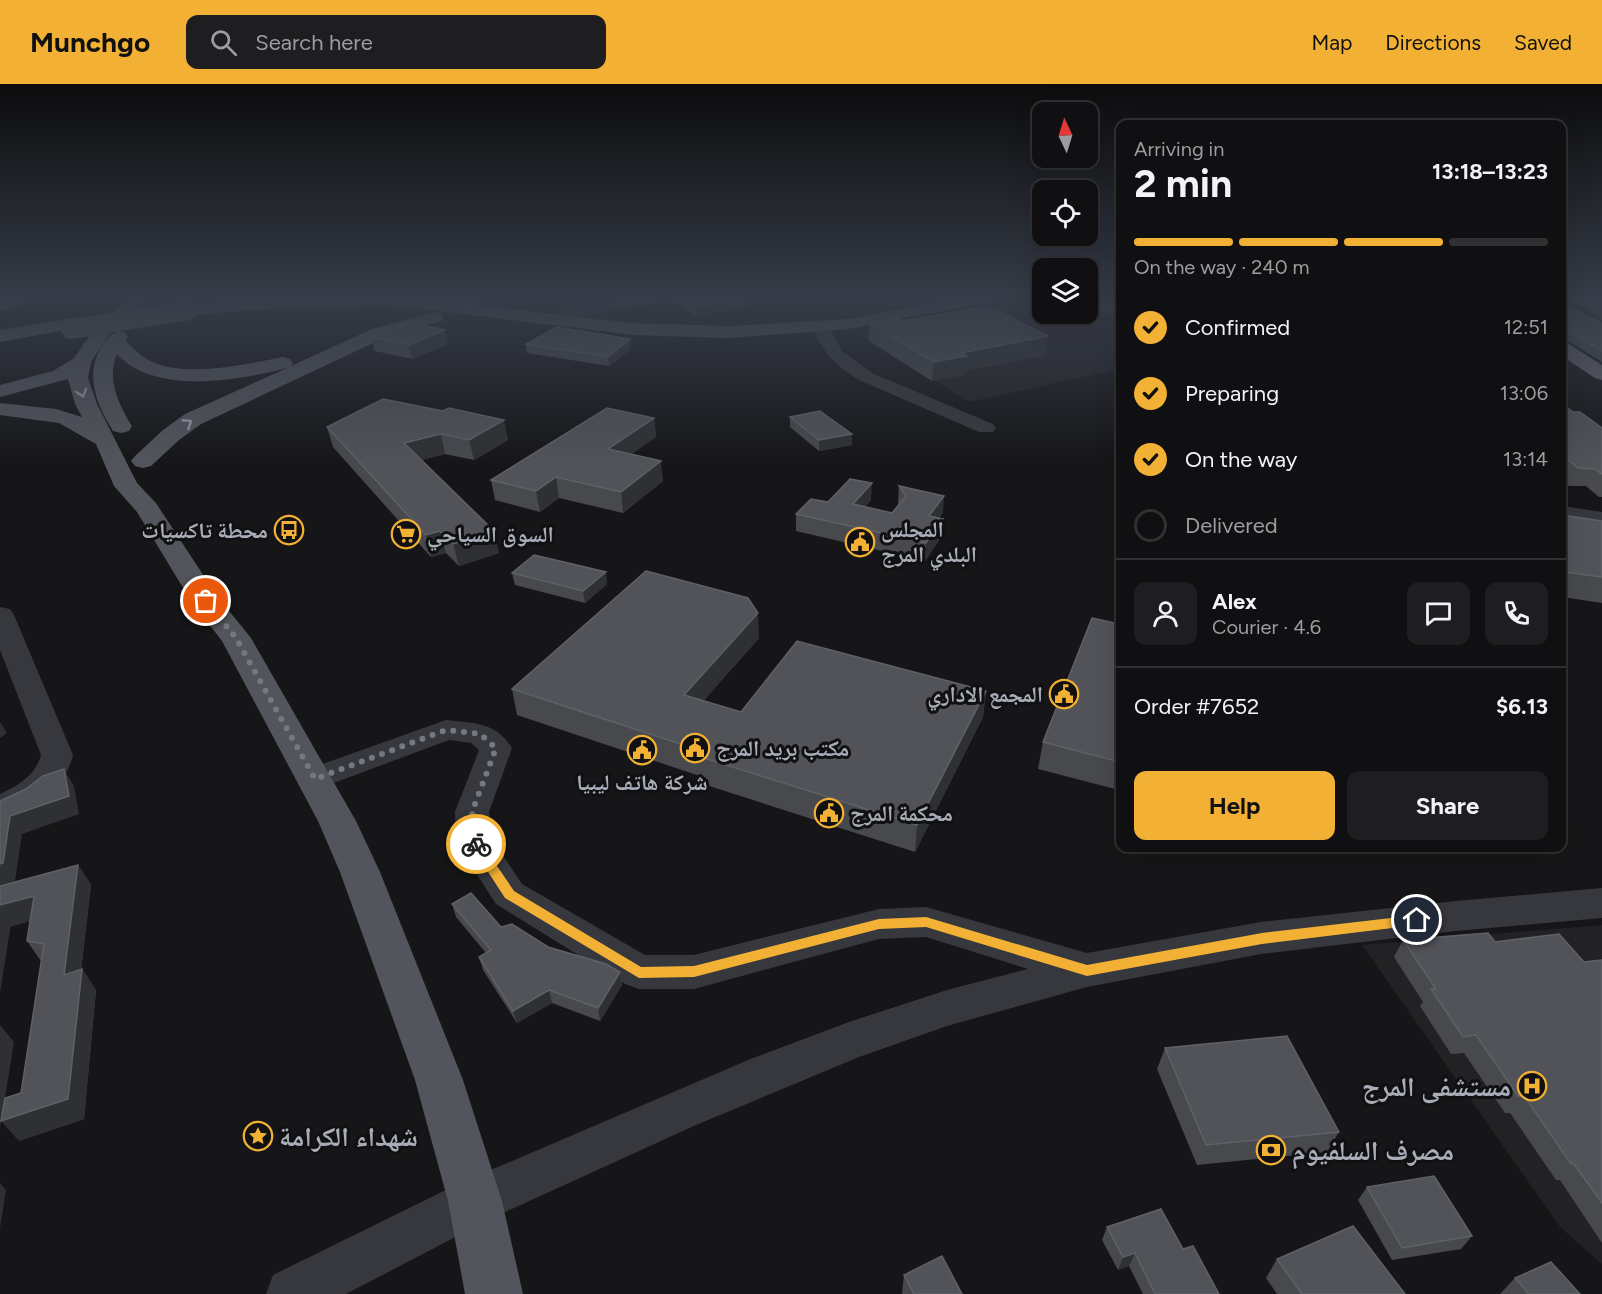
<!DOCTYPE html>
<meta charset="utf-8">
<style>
:root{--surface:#101012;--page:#1e1e20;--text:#f1f3f6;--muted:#9c9d9f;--line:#303032;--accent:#f2b134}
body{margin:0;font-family:Figtree,"Noto Naskh Arabic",sans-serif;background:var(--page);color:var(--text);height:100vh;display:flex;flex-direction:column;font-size:22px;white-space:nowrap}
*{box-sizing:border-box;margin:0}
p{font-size:20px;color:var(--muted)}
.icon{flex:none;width:33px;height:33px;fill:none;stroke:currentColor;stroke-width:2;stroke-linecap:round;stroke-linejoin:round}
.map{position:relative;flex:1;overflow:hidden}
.sheet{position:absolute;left:1116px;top:36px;width:450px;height:732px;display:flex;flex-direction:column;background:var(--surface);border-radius:12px;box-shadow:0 6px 24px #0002,0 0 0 2px var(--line)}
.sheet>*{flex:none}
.needle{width:39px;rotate:356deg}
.controls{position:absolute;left:1032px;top:18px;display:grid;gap:12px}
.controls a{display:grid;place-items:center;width:66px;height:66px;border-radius:12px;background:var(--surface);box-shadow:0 6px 24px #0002,0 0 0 2px var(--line);font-size:30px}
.pin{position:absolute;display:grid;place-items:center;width:51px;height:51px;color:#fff;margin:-26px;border:3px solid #fff;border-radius:50%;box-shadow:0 2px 6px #0007}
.courier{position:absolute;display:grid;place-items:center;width:60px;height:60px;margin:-30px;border:4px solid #f2b134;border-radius:50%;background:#fff;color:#222;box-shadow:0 2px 8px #0007}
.headline em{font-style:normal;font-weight:700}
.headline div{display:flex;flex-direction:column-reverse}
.headline{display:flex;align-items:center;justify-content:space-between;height:102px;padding:0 18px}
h1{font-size:39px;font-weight:700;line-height:45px}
.bar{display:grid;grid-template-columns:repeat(4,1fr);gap:9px 6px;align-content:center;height:72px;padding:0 18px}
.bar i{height:8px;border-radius:4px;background:var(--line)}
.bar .active{background:var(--accent)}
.bar p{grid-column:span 4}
.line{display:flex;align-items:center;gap:15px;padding:0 18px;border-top:2px solid var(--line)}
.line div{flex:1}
.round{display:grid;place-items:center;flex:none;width:63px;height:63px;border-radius:12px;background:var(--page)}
ol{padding:0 18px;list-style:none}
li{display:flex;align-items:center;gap:18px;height:66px}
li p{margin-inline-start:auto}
li .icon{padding:6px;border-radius:50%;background:var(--accent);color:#111;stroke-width:4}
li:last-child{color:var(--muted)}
li i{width:33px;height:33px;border:3px solid var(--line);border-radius:50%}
.cta{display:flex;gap:12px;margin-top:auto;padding:12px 18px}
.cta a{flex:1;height:69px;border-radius:12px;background:var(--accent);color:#111;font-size:24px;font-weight:700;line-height:69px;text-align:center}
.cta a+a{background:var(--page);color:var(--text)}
header{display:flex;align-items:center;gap:36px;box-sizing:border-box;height:84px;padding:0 30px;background:var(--accent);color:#111}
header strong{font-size:28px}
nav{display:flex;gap:33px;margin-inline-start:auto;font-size:21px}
.search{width:420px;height:54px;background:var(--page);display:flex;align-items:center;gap:15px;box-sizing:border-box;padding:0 21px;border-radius:12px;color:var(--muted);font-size:22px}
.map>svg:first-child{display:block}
.built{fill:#222225}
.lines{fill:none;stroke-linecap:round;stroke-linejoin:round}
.minor{fill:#37383d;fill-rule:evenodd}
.major{fill:#53555c;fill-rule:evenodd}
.highway{fill:#63666e;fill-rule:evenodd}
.major-bridge{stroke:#53555c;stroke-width:20}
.wall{fill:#47494d}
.shaded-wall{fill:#2f3033}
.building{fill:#525359;stroke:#5f6168;stroke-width:1.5}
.oneway{stroke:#979ba6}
.route{fill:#f2b134}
.done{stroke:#757880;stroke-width:6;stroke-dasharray:0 10.8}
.labels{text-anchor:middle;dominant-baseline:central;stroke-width:6;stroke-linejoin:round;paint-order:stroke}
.poi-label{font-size:22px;font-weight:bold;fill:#a8adb8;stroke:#111113;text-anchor:start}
.near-poi-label{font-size:27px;font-weight:bold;fill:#a8adb8;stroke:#111113;text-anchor:start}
</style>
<header>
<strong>Munchgo</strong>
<div class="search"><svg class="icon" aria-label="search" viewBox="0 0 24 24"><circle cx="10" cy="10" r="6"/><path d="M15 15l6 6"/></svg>Search here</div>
<nav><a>Map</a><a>Directions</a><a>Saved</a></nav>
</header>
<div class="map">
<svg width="1602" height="1210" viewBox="0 0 1602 1210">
<rect width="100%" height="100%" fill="#161618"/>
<g class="built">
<polygon points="1042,215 1042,230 1088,230 1088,223 1120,238 1120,285 969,318 860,250"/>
<polygon points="1602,841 1602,1180 1560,1143 1362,861"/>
</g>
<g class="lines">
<g class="minor">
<polygon points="644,212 678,212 670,217 564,235 556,230 564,225"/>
<polygon points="1590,233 1602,234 1602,244 1584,241 1582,238 1584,235"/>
<path d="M 821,238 L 827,239 L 842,267 L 872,289 L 993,340 L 996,344 L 993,348 L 979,348 L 859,296 C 836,282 822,268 813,243 Z"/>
<polygon points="1562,422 1602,428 1602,442 1562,436"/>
<path d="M 0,523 L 10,525 L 14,531 L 73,671 C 64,707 34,726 0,736 L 0,710 C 19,701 35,692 41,671 L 0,566 Z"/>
<path d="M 446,636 C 474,639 496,638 512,664 L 489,728 L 492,755 L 522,800 L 645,871 L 694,871 L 879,825 L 926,823 L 1087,869 L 1261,838 L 1456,817 L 1602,804 L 1602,834 L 1456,847 L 1261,870 L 1087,903 L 947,942 L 859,973 L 696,1041 L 492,1134 L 346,1210 L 266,1210 L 273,1191 L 458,1100 L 753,974 L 849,938 L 947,906 L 1028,885 L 926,853 L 879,855 L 694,905 L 639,905 L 625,900 L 496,820 L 461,766 L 456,757 L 455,728 L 479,666 L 471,659 L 449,656 L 315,706 L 303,703 L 298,695 L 303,687 Z"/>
</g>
<g class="major">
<polygon points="11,212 34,212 31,216 0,228 0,217"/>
<polygon points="133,212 151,213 110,249 91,278 88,294 97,320 137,399 156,419 217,512 251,554 356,737 380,788 463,996 502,1117 523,1210 465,1210 448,1117 415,996 340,788 318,737 222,557 191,517 137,428 114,402 96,360 59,339 0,331 0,319 56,325 82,333 75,320 68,295 0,313 0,301 53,287 74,274 97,241"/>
<polygon points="398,212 633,239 729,242 848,235 968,212 1003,212 1000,216 994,217 848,245 729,254 633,251 390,221 291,223 189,231 183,230 180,226 183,222 189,221 291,213"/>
<path d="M 435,228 L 441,229 L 444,233 L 441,237 L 386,253 L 201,340 L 179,356 L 151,382 L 143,384 L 135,382 L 131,377 L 135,372 L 163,346 L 185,330 L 287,284 C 239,296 155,312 117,270 C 106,295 119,321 132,342 L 129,347 L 121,349 L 113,347 L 110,342 C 95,317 85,289 102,262 C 107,255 110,250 119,247 L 126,249 L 128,253 L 126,257 C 134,266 143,274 155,279 C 191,293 246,280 283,273 L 290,275 L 293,279 L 291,282 L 372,245 Z"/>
<polygon points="81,233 87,234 90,238 87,242 0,258 0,246"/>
</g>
<g class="highway">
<polygon points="0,212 11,212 8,216 0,218"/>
<path d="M 134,212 L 153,212 C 148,218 143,218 136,217 Z"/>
<polygon points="439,212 467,212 477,214 480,218 477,222 471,223 441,216"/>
<polygon points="1562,258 1569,260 1602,281 1602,296 1595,294 1562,272"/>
</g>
<polyline class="major-bridge" points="71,245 189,226"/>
</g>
<g class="wall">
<polygon points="674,212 761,212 745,215 746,223 696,232 674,217"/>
<polygon points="1088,212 1120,212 1120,236 1088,222"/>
<polygon points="1562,212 1602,212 1602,235 1564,213 1564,220 1602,240 1602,278 1570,258 1562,257"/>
<polygon points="902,237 1046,271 964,287 964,291 932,297 869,257 869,239"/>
<polygon points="371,253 448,260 413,275 375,267"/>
<polygon points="630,255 631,265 609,282 527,269 526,260"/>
<polygon points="1562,320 1573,328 1602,344 1602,413 1599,413 1586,402 1569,402 1562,395"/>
<polygon points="443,327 508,356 474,376 445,370 422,376 499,469 459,482 446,469 431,473 333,363 327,343"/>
<polygon points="790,333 852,361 819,367 790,343"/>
<polygon points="654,334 656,353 631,370 663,397 623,429 559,414 540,428 495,416 491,396"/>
<polygon points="899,402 943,429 938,434 943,435 941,453 925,477 796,447 796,430 828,418 871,416 865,423 892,429 899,420 898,419"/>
<polygon points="1562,431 1602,437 1602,519 1562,513"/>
<polygon points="512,489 607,500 585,519 515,501"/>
<polygon points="1120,540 1120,698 1119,706 1038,685 1043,658"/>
<polygon points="759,554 703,617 741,628 986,607 983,633 915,768 706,701 706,694 517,631 512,605"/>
<polygon points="78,781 91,801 81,886 82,885 96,906 84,1035 19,1057 21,1009 41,877 27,857 30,837 9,843 10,844 0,907 0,802"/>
<polygon points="452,820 501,843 548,863 620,888 622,901 600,937 552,919 517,939 483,886 479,873 486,869 456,833"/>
<polygon points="1403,856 1495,858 1584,878 1602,876 1602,1159 1560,1096 1556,1096 1510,1029 1505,1029 1464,969 1451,970 1420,922 1423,918 1394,873"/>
<polygon points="1165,964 1339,1048 1327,1068 1197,1081 1157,985"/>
<polygon points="1367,1103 1472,1152 1461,1165 1392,1176 1358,1116"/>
<polygon points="1107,1143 1183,1165 1219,1210 1143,1210 1129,1182 1118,1186 1102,1156"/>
<polygon points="1277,1175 1405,1210 1277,1210 1266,1194"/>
<polygon points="904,1191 962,1210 902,1210"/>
<polygon points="1515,1194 1580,1210 1500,1210"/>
</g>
<g class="shaded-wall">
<polygon points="735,212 761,212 745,215 746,223 696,232 695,223"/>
<polygon points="445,246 448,260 413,275 409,261"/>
<polygon points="1048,252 1046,271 964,287 964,291 932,297 934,278 961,269"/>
<polygon points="630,255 631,265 609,282 608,273"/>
<polygon points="654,334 656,353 610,385 608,365"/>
<polygon points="504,336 508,356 474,376 469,356"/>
<polygon points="441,350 445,370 410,379 404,359"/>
<polygon points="852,350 852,361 819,367 819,356"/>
<polygon points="661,377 663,397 623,429 621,408"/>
<polygon points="556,393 559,414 540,428 536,407"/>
<polygon points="872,399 871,416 852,437 853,420"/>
<polygon points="944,412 943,429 927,450 929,432"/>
<polygon points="943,435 941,453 925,477 926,459"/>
<polygon points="440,447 446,469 431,473 426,451"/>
<polygon points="494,447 499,469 459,482 453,460"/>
<polygon points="606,488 607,500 585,519 583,507"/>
<polygon points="758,529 759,554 686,637 684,611"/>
<polygon points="986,607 983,633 915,768 917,741"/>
<polygon points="0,638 7,649 0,654"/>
<polygon points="64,685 74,702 79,730 22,750 15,797 0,801 0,780 10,732"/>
<polygon points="78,781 91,801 78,911 64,891"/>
<polygon points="34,812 48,832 9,843 10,844 0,907 0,821"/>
<polygon points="82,885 96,906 84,1035 19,1057 1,1037 68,1015"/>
<polygon points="620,888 622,901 600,937 598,924"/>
<polygon points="549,906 552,919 517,939 513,927"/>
<polygon points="0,941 14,958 0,1044"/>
<polygon points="0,1099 6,1106 0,1144"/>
<polygon points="1135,1169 1129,1182 1118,1186 1123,1173"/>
</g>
<g class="building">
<polygon points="677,212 741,212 745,215 695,223"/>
<polygon points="1088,212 1120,212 1120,228 1088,214"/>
<polygon points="1562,212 1564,212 1564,220 1602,240 1602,267 1574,250 1564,249 1562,248"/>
<polygon points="1579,212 1602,212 1602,225"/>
<polygon points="988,222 1048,252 961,269 966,272 934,278 869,239 897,234 902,237"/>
<polygon points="408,238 445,246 409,261 371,253"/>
<polygon points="557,243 630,255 608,273 526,260"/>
<polygon points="383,315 443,327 449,324 504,336 469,356 441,350 404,359 494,447 453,460 440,447 426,451 327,343"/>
<polygon points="1562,320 1573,328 1580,328 1602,344 1602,390 1595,385 1578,384 1562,371"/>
<polygon points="607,324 654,334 608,365 661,377 621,408 556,393 536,407 491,396"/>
<polygon points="820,327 852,350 819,356 790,333"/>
<polygon points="850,395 872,399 853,420 892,429 906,412 899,402 944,412 929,432 943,435 926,459 796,430 811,415 828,418"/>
<polygon points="1562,431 1602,437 1602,493 1565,488 1562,486"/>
<polygon points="534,471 606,488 583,507 512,489"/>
<polygon points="646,487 748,514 758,529 684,611 741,628 797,557 986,607 917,741 704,674 708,669 512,605"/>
<polygon points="1092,534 1120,540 1120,678 1043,658"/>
<polygon points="64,685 69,712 10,732 3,779 0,780 0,717 26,705 43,692"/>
<polygon points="78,781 64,891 82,885 68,1015 1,1037 5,1014 21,1009 44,860 27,857 34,812 0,821 0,802"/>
<polygon points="471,809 501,843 512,840 548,863 606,880 620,888 598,924 549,906 513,927 479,873 491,866 452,820"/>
<polygon points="1488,849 1495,858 1559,850 1584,878 1602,876 1602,1119 1574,1080 1571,1080 1524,1012 1518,1012 1476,951 1463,953 1431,905 1436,905 1403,856"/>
<polygon points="1287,952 1339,1048 1206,1061 1165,964"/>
<polygon points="1434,1092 1472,1152 1402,1164 1367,1103"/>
<polygon points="1161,1125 1183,1165 1193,1162 1219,1210 1155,1210 1135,1169 1123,1173 1107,1143"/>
<polygon points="1353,1142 1405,1210 1302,1210 1277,1175"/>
<polygon points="942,1172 962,1210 914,1210 904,1191"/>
<polygon points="1551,1178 1580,1210 1529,1210 1515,1194"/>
</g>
<defs><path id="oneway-chevron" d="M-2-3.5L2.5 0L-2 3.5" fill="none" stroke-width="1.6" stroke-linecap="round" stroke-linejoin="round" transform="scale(1.5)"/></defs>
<g class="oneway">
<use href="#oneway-chevron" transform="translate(82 309) rotate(73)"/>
<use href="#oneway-chevron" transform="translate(188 339) rotate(-33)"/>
</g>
<linearGradient id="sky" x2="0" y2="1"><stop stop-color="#0c0c0d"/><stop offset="0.56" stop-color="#363c48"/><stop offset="1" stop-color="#363c48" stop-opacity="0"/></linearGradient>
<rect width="1602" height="381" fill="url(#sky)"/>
<polygon class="route" points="476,756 480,757 514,807 641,883 694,882 879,835 926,833 1087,881 1262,849 1417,831 1423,836 1417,841 1262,860 1087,892 926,843 879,845 694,893 639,894 505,814 470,760"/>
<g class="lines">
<polyline class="done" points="206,517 236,554 315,695 446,646 480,650 496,664 472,728 476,760"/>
</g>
<defs>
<g id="bus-ring" transform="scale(1.5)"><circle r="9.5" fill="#111113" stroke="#f2b134" stroke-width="1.5"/><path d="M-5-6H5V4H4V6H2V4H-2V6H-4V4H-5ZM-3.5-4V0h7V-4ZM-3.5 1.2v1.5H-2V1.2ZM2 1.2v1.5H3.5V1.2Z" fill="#f2b134"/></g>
<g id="supermarket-ring" transform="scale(1.5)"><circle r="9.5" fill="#111113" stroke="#f2b134" stroke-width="1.5"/><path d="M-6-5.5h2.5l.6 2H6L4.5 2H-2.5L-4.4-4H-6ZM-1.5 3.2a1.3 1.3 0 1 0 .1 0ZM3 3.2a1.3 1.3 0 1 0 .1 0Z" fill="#f2b134"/></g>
<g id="civic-ring" transform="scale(1.5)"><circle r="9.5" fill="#111113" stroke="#f2b134" stroke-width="1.5"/><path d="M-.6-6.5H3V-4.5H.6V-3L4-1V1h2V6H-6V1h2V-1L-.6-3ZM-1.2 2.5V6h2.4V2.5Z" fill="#f2b134"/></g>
<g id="hospital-ring" transform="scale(1.5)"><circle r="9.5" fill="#111113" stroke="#f2b134" stroke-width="1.5"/><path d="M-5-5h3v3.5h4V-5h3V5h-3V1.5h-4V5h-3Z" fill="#f2b134"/></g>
<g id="sight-ring" transform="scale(1.5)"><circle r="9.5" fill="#111113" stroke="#f2b134" stroke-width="1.5"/><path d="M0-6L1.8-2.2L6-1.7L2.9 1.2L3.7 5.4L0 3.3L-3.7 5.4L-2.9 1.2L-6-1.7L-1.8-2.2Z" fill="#f2b134"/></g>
<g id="bank-ring" transform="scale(1.5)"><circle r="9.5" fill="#111113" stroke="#f2b134" stroke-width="1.5"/><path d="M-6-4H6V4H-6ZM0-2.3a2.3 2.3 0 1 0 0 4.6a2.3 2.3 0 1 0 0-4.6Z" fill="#f2b134"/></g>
</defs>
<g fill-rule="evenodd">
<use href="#bus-ring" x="289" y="446"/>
<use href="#supermarket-ring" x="406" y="450"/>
<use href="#civic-ring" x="860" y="458"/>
<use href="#civic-ring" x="1064" y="610"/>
<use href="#civic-ring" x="695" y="664"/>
<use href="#civic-ring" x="642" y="666"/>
<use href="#civic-ring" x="829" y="729"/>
<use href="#hospital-ring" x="1532" y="1002"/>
<use href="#sight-ring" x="258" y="1052"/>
<use href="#bank-ring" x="1271" y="1066"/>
</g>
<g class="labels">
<g class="poi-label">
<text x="881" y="445">المجلس<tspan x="881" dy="25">البلدي المرج</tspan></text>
<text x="268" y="446" text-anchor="end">محطة تاكسيات</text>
<text x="427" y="450">السوق السياحي</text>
<text x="1043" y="610" text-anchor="end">المجمع الاداري</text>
<text x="716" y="664">مكتب بريد المرج</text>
<text x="642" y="698" text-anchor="middle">شركة هاتف ليبيا</text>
<text x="850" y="729">محكمة المرج</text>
</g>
<g class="near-poi-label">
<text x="1511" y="1002" text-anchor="end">مستشفى المرج</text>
<text x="279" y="1052">شهداء الكرامة</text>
<text x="1292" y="1066">مصرف السلفيوم</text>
</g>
</g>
</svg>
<div class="controls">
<a><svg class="needle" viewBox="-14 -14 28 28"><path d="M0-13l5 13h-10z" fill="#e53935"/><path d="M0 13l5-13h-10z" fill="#9c9d9f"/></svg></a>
<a><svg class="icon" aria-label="locate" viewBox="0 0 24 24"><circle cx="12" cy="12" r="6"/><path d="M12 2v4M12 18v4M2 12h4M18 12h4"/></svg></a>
<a><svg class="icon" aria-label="layers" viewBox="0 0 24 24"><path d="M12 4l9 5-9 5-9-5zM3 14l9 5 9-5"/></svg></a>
</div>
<div class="pin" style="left:206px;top:517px;background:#ea580c"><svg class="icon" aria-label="bag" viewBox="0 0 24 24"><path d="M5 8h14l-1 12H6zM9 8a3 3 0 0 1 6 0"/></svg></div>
<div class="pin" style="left:1417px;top:836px;background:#1f2937"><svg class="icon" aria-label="home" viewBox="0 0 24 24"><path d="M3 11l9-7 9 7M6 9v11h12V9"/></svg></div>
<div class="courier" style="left:476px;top:760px"><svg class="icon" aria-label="bike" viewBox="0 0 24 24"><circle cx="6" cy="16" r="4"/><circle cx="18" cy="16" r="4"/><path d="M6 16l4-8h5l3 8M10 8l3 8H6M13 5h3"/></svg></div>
<section class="sheet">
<div class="headline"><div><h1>2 min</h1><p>Arriving in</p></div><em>13:18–13:23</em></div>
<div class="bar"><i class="active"></i><i class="active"></i><i class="active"></i><i></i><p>On the way · 240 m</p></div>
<ol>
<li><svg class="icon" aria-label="check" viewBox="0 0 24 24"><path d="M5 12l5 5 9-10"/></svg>Confirmed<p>12:51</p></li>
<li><svg class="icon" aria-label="check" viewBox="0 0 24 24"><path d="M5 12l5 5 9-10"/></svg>Preparing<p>13:06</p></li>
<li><svg class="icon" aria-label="check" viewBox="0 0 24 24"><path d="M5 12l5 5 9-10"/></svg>On the way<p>13:14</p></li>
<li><i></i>Delivered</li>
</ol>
<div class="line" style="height:108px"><a class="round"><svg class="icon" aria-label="person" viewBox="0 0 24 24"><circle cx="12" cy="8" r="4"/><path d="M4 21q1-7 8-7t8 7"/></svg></a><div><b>Alex</b><p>Courier · 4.6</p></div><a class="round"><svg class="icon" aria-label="chat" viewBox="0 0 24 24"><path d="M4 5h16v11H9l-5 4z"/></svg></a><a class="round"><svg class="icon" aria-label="phone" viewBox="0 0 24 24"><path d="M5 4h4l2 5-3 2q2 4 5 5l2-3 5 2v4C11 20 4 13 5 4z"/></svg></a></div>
<div class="line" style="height:78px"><div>Order #7652</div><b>$6.13</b></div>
<div class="cta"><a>Help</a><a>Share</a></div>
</section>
</div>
